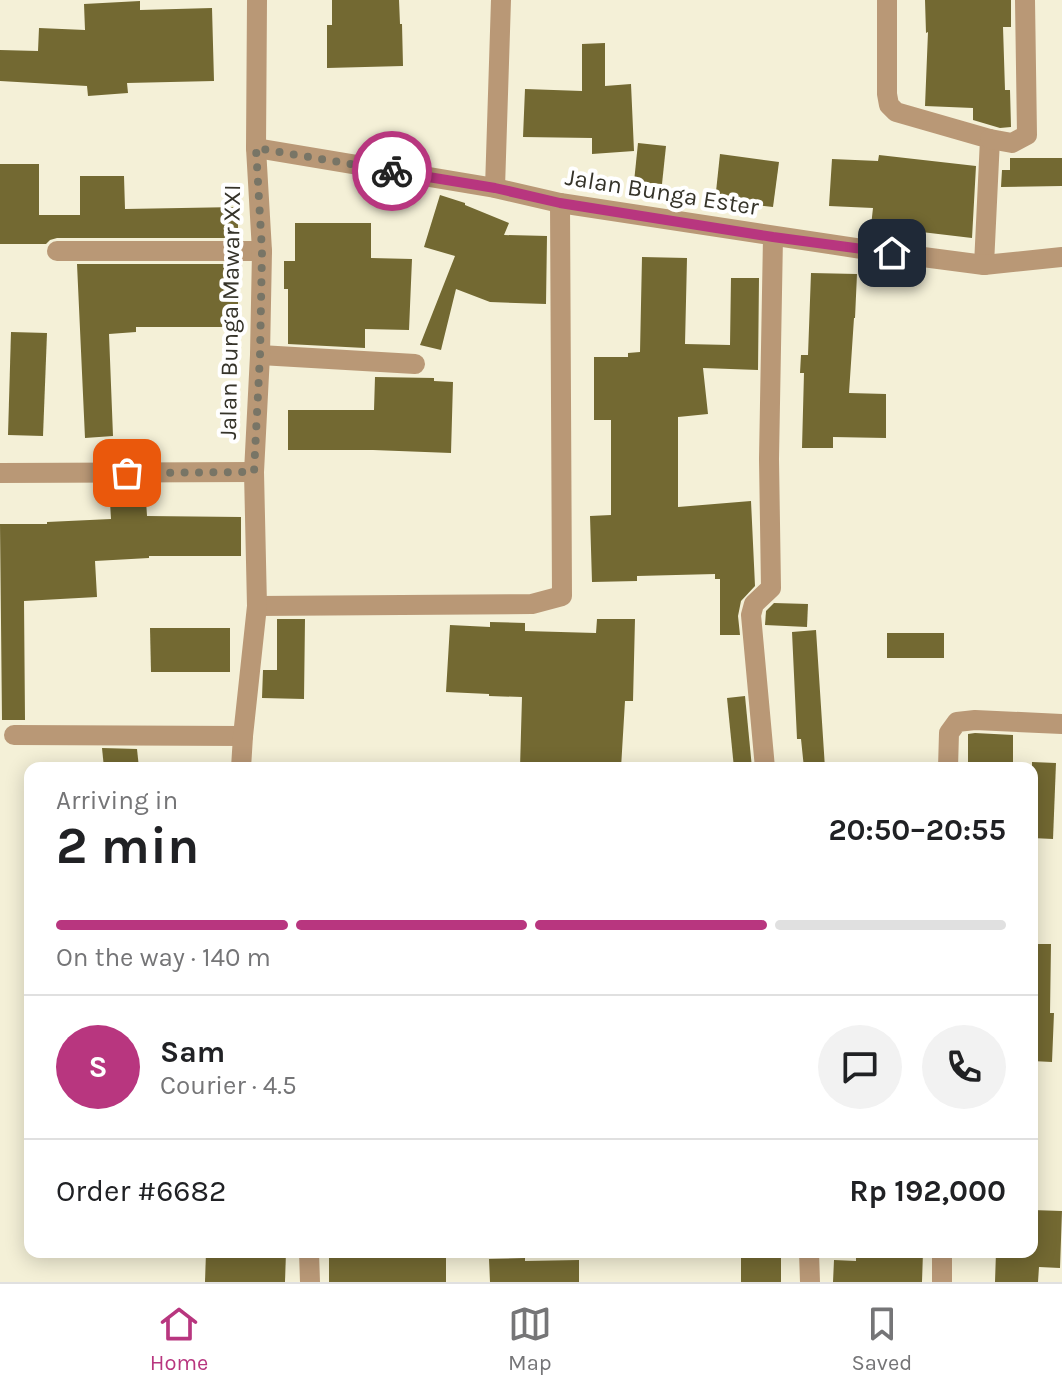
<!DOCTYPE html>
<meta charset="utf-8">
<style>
:root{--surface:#fff;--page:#f2f2f2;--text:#202124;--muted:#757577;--line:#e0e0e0;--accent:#b8367f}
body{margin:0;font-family:Karla,sans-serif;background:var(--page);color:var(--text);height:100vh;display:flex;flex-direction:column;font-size:30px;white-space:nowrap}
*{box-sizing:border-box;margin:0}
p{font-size:26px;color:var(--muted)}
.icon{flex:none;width:44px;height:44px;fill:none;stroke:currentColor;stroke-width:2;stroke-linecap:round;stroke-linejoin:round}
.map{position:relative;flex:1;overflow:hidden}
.side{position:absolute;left:24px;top:762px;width:1014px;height:496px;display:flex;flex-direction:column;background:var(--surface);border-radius:16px;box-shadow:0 4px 20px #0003}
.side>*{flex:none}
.pin{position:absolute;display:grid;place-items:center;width:68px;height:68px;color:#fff;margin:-34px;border-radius:16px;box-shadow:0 4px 12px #0006}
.courier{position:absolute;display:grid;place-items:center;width:80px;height:80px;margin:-40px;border:6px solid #b8367f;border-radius:50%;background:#fff;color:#222;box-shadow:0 2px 10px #0007}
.overview em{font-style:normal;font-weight:700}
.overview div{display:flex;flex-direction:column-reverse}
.overview{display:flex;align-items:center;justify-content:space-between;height:136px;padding:0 32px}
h1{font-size:52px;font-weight:700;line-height:60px}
.bar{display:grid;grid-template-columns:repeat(4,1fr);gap:12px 8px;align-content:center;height:96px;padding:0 32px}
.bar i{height:10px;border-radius:6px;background:var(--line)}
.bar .on{background:var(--accent)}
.bar p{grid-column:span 4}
.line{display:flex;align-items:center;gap:20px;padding:0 32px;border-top:2px solid var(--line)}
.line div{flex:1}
.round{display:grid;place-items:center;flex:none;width:84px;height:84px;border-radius:42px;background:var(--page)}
.menu{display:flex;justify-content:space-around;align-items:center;height:112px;border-top:2px solid var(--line);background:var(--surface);font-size:22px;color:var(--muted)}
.menu a{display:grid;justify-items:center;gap:4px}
.menu .on{color:var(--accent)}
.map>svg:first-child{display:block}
.building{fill:#736932}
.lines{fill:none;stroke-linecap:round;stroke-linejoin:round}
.street{stroke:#b99876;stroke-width:20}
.done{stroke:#787566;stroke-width:8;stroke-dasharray:0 14.4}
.route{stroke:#b8367f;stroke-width:10}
.labels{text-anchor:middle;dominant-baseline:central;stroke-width:8;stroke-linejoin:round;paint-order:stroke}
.street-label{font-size:24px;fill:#353329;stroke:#fff}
</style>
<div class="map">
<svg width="1062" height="1282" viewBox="0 0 1062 1282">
<rect width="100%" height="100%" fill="#f4f0d7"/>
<g class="building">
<polygon points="332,0 399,0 400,24 402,24 403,66 327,68 327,25 332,25"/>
<polygon points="925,0 1011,0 1011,27 1003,27 1005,90 1010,90 1011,127 1000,128 973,120 973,108 925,106 928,32 926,33"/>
<polygon points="140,1 140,10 212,8 214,81 127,83 128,93 88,96 87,86 0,81 0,50 38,51 39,28 85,30 84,4"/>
<polygon points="605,43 605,86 631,84 634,151 592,154 592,138 523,137 525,89 582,91 582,44"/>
<polygon points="638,143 666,146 662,184 634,182"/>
<polygon points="720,154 779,162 773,207 715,201"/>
<polygon points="879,155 976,166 972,238 871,226 873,208 829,206 832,159 878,161"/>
<polygon points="1010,158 1062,158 1062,186 1001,187 1002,170 1010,170"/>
<polygon points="0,164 39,164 39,215 80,215 80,176 124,176 125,209 238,207 238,238 57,238 50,240 46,244 0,244"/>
<polygon points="440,195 465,203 465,205 509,223 504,235 547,236 546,304 490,302 456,289 441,350 420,345 455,256 424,247"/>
<polygon points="295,223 371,223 371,258 412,259 409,330 365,329 365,348 288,344 288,289 284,289 284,261 295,261"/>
<polygon points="642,257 687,258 685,344 730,345 731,278 759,278 758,370 703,368 708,414 678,417 678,507 751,501 755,586 741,601 738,616 740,635 720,635 720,579 715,579 715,574 637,576 637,581 592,582 590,516 611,515 611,420 594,420 594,357 628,357 628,353 640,352"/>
<polygon points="77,264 238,264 238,327 136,327 136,332 109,334 113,436 85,438"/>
<polygon points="811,273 857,274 855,318 854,318 849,393 886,394 886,438 833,437 833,448 802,448 804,373 800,373 801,355 808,355"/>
<polygon points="11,332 47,333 43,436 8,435"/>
<polygon points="375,377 434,378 434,381 453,382 451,453 373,450 288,450 288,410 374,410"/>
<polygon points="146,500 147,516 241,517 241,556 149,556 149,558 95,561 97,597 24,601 25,720 2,720 0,524 47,524 47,522 111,519 110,502"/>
<polygon points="774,603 808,604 807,627 765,625 766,611"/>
<polygon points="277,619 305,619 304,699 262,698 263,670 277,670"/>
<polygon points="597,619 635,619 633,701 625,701 621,768 520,768 522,697 489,696 489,694 446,692 450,625 490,627 490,622 525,623 525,631 596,633"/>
<polygon points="150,628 230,628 230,672 151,672"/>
<polygon points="816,630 825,768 804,768 801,739 797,739 792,632"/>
<rect x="887" y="633" width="57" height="25"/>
<polygon points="745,696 752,768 734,768 727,698"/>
<polygon points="975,733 1013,735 1013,768 968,768 968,734"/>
<polygon points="102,748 137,749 139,768 104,768"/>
<polygon points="1032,762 1056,763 1053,839 1032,838"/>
<polygon points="1032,944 1051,944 1050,1013 1054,1013 1052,1062 1032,1061"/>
<polygon points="1032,1210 1062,1211 1060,1268 1039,1267 1038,1282 995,1282 996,1252 1032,1252"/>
<polygon points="206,1252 286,1252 285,1282 205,1282"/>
<polygon points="329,1252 367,1252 367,1254 446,1255 446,1282 329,1282"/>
<rect x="741" y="1252" width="40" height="30"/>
<polygon points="856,1252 923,1252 922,1282 833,1282 834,1260 856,1261"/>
<polygon points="525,1258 525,1261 579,1260 579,1282 490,1282 489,1259"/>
</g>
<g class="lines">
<g class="street">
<polyline points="887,0 887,94 889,105 896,112 990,139 984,265"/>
<polyline points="990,139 1012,143 1027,135 1025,0"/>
<polyline points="256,148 495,188 560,203 862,249 984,265 1062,257"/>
<polyline points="495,188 501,0"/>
<polyline points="57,251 262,251"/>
<polyline points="260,355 415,364"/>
<polyline points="0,473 254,472"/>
<polyline points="257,606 532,604 562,596 560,203"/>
<polyline points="14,735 243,736"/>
<polyline points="241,768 243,736 257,606 254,472 260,355 262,251 256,148 257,0"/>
<polyline points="765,768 751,615 754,604 771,588 769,459 773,237"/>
<polyline points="948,768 949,733 957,722 975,720 1062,724"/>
<polyline points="309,1252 310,1282"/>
<polyline points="809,1252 810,1282"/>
<polyline points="942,1252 942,1282"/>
</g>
</g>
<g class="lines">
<polyline class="done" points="127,473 254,472 260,355 262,251 256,148 392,171"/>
<polyline class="route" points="392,171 495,188 560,203 773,237 892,253"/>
</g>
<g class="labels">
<g class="street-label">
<text transform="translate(662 192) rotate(9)">Jalan Bunga Ester</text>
<text transform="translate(230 312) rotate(-89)">Jalan Bunga Mawar XXI</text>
</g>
</g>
</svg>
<div class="pin" style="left:127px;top:473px;background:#ea580c"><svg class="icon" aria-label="bag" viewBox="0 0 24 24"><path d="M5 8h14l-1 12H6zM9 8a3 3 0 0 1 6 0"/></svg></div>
<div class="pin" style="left:892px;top:253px;background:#1f2937"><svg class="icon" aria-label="home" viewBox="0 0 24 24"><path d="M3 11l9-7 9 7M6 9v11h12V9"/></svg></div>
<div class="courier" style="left:392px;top:171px"><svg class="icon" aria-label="bike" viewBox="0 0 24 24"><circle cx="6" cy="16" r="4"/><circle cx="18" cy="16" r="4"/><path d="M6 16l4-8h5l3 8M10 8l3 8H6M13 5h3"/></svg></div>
<section class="side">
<div class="overview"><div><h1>2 min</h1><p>Arriving in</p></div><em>20:50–20:55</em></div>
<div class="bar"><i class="on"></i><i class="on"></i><i class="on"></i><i></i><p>On the way · 140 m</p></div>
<div class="line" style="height:144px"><b class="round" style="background:var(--accent);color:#fff">S</b><div><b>Sam</b><p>Courier · 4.5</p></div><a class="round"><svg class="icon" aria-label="chat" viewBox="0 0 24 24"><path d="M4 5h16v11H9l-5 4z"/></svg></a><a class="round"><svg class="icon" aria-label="phone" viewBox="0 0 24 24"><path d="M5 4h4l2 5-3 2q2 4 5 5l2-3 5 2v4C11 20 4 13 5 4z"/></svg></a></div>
<div class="line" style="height:104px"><div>Order #6682</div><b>Rp 192,000</b></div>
</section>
</div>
<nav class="menu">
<a class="on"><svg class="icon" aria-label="home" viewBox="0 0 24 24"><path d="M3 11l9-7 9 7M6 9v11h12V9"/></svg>Home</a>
<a><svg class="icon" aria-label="map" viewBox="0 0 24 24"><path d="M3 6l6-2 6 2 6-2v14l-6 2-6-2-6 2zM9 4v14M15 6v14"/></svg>Map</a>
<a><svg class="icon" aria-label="saved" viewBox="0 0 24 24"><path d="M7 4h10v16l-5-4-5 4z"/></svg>Saved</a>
</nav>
